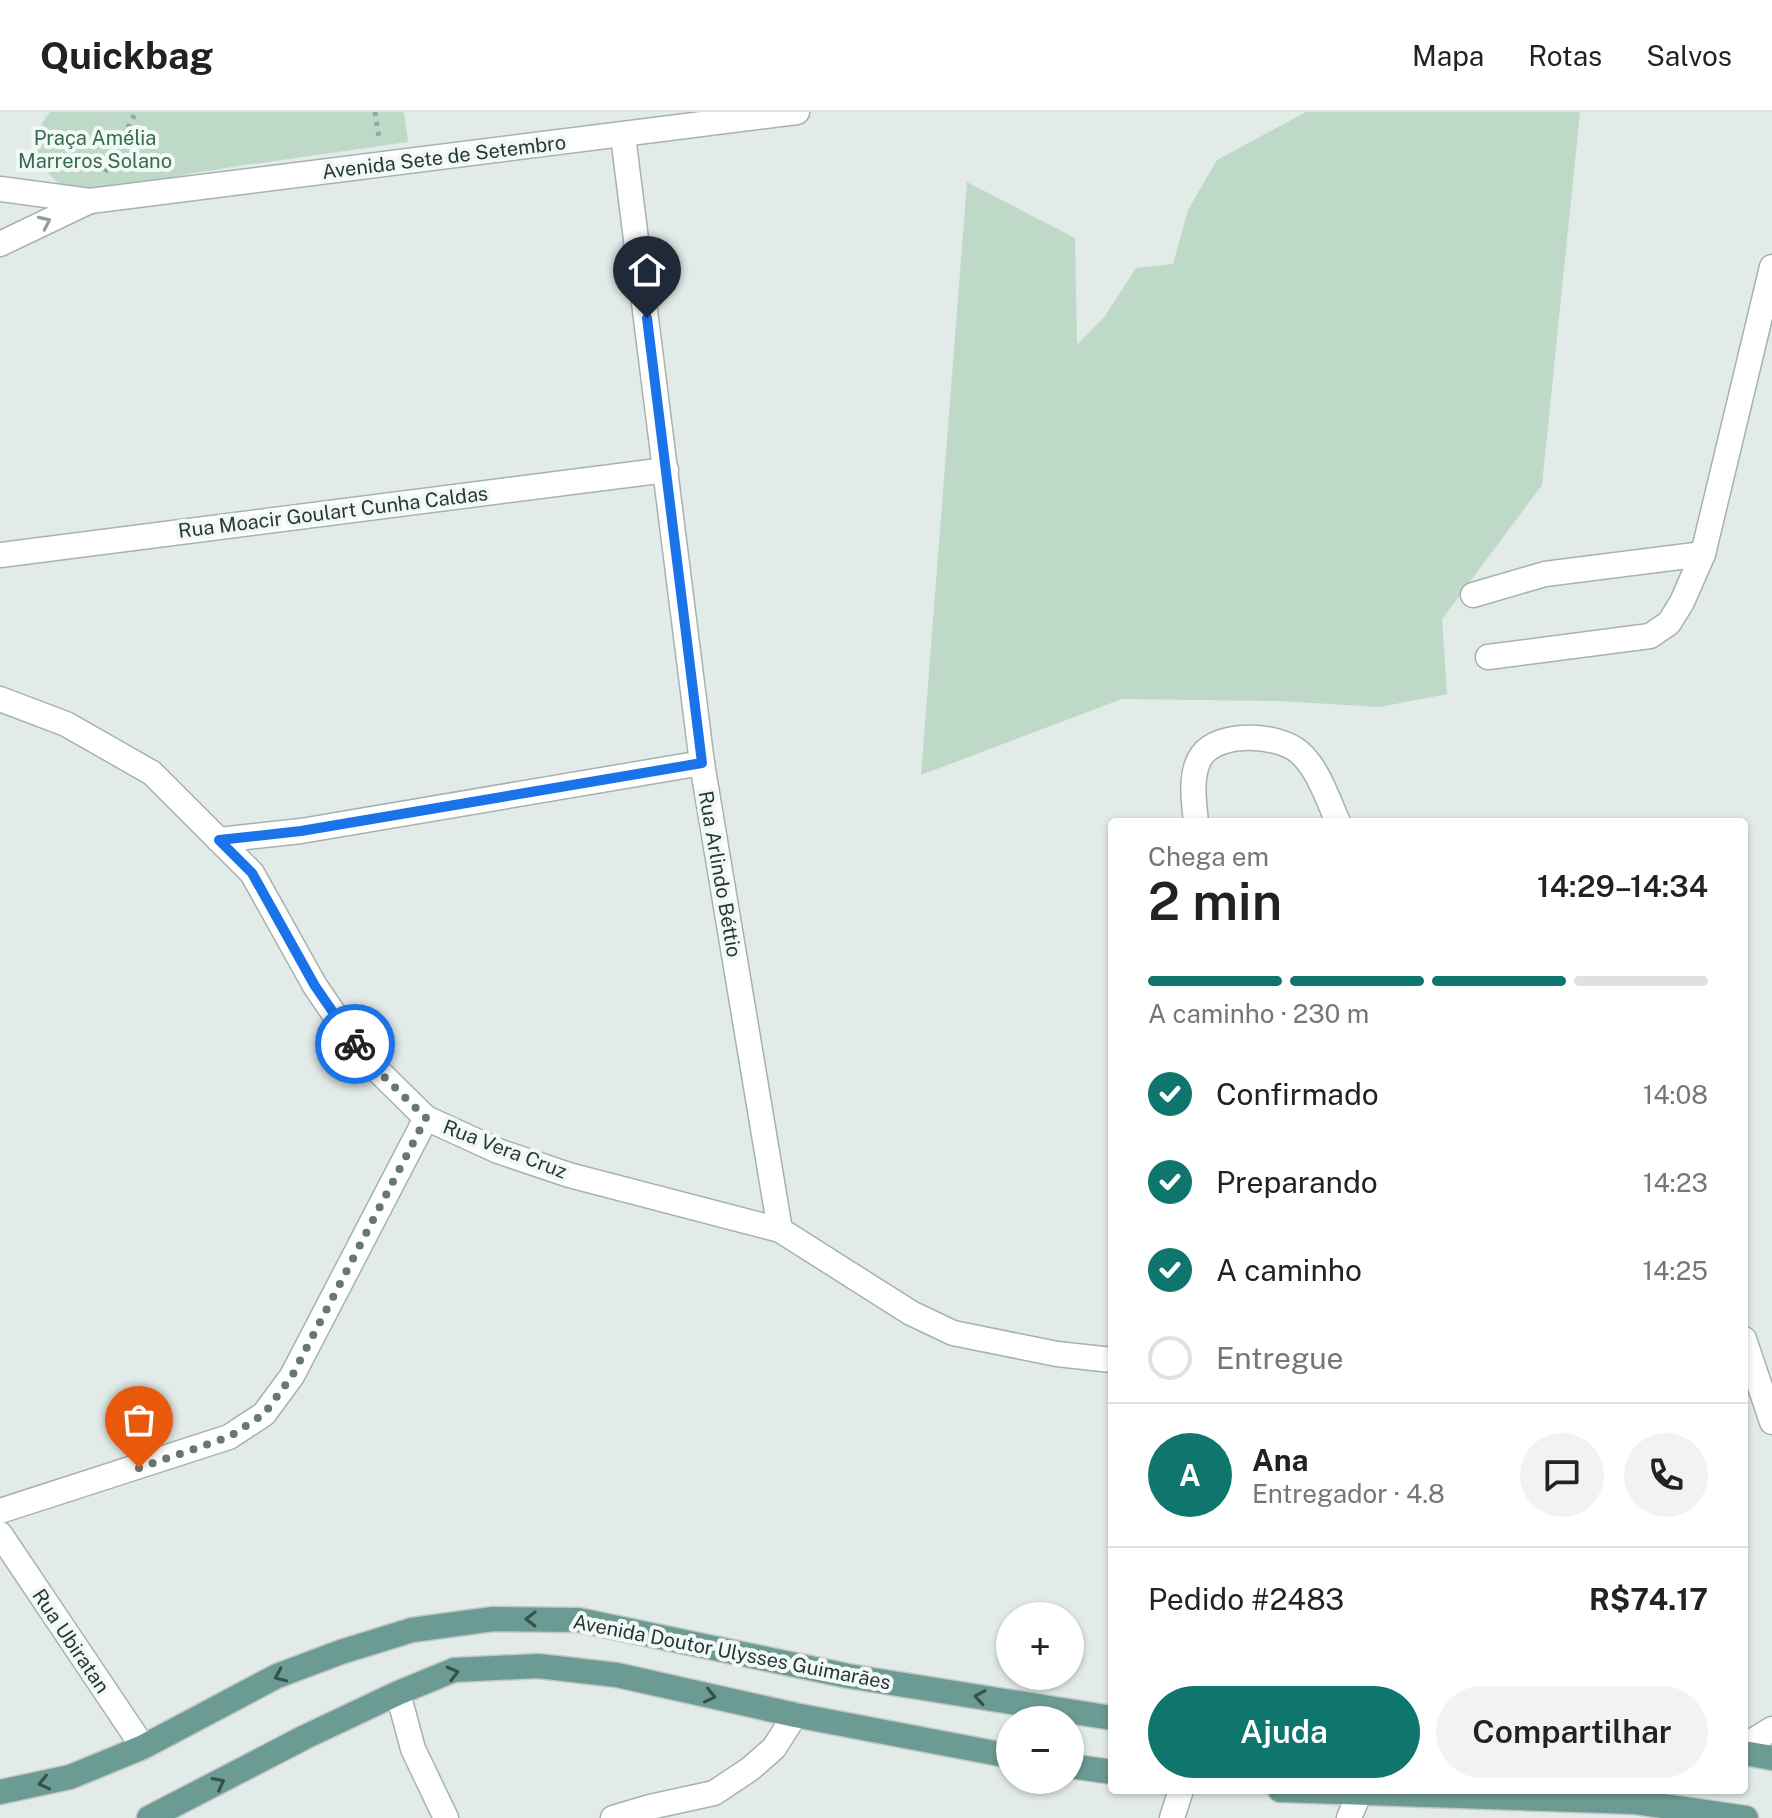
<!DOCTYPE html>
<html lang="pt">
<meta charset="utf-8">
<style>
:root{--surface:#fff;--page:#f2f2f2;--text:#222;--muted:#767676;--line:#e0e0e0;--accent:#0f766e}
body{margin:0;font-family:"Public Sans",sans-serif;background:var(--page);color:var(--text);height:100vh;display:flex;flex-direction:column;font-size:30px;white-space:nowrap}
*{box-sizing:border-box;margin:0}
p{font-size:26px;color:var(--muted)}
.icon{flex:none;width:44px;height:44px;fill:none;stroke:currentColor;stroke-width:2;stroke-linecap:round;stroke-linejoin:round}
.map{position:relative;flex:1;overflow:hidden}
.sheet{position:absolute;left:1108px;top:706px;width:640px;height:976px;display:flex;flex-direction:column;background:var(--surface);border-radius:8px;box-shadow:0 2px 6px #0004}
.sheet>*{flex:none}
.buttons{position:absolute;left:996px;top:1490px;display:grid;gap:16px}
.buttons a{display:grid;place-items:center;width:88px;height:88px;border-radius:50%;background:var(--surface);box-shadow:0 2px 6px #0004;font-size:40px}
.pin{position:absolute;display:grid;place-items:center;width:68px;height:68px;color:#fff;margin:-82px -34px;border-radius:50% 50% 50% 0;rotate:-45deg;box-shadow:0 0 8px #0007}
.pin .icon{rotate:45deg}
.courier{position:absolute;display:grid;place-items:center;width:80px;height:80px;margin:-40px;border:6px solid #1a73e8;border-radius:50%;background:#fff;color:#222;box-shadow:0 2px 10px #0007}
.headline em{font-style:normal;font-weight:600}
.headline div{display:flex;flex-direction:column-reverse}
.headline{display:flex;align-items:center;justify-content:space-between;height:136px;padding:0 40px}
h1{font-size:52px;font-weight:600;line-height:60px}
.bar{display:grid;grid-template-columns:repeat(4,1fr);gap:12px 8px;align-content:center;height:96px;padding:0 40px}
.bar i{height:10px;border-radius:6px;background:var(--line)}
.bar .selected{background:var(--accent)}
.bar p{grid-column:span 4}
.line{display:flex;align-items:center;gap:20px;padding:0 40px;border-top:2px solid var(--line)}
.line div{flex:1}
.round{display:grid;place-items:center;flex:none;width:84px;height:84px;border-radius:42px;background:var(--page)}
ol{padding:0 40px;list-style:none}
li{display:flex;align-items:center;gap:24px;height:88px}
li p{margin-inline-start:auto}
li .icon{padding:8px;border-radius:50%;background:var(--accent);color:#fff;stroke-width:4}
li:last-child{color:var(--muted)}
li i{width:44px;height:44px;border:4px solid var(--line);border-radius:50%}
.action{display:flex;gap:16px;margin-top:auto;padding:16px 40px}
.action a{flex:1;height:92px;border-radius:48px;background:var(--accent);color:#fff;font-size:32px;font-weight:600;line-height:92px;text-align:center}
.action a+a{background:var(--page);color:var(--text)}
header{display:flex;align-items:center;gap:48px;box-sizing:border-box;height:112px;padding:0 40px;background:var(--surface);border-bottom:2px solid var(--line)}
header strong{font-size:38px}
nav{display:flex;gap:44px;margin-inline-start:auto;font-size:28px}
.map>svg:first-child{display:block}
.green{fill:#bed9c8}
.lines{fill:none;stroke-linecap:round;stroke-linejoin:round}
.minor-casing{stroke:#a6b2af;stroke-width:27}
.major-casing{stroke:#c2c8c7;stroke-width:27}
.path{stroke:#87aaa3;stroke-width:5;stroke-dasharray:4 6;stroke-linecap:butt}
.minor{stroke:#fff;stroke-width:24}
.major{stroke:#6c9b94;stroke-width:24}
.oneway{stroke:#929c9a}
.oneway2{stroke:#37524e}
.done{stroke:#677774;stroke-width:8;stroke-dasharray:0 14.4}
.route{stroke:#1a73e8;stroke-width:10}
.labels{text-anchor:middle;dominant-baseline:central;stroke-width:8;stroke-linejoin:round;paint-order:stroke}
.park-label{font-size:20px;fill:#346b4f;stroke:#f2f8f6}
.street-label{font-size:20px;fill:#253936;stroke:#f2f8f6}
</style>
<header>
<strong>Quickbag</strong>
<nav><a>Mapa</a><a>Rotas</a><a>Salvos</a></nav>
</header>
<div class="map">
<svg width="1772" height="1706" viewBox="0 0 1772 1706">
<rect width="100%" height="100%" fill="#e2ebe8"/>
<g class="green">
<path d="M 50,0 L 404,0 L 408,30 C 339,40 270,49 201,60 C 171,64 94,84 68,76 C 50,70 35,45 36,27 C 37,17 45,7 50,0 Z"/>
<polygon points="1306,0 1580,0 1542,373 1442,507 1447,582 1380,595 1278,589 1122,587 921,663 967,70 1075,126 1077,233 1105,204 1136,156 1173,152 1188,98 1217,48"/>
</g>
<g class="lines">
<g class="minor-casing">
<g id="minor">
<polyline points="623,24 702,651 780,1118"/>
<polyline points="0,77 90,89 797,0"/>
<polyline points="0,132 90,89"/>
<polyline points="0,443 666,358"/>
<polyline points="1473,483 1545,462 1703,442"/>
<polyline points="1488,545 1650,524 1669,511 1682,490 1703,442 1772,155"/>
<polyline points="0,587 66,612 152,661 252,761 315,874 363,944 426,1006 498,1039 569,1063 780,1118 911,1201 953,1221 1057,1242 1112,1248"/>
<path d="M 1196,710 C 1194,690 1189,661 1202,643 C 1220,619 1278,622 1299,640 C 1318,656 1328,688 1338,710"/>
<polyline points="219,728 301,719 702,651"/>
<polyline points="1744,1227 1772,1310"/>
<polyline points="0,1399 229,1325 264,1302 292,1264 426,1006"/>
<polyline points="0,1422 143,1635"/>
<polyline points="398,1581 413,1637 446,1706"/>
<polyline points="1744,1634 1772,1617"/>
<polyline points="613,1706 650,1695 714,1681 750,1657 774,1636 795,1603"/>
<polyline points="1172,1706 1181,1678"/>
<polyline points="1349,1706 1359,1682"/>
</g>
</g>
<g class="major-casing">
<g id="major">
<polyline points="1744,1641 1772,1646"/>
<polyline points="1070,1654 1112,1660"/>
<polyline points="1280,1678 1635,1690 1746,1706"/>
<polyline points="0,1680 70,1665 143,1635 277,1564 341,1540 412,1518 493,1507 579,1508 848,1564 1112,1606"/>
<polyline points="149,1706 305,1625 398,1581 454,1558 538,1554 617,1563 795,1603 1010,1644"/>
</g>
</g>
<g class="path">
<polyline points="375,0 379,26"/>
<polyline points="105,60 136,0"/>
</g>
<use href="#minor" class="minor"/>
<use href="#major" class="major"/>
</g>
<defs><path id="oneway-chevron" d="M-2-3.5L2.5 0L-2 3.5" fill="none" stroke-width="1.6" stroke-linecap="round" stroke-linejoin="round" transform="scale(2)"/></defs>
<use class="oneway" href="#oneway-chevron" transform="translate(45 110) rotate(-25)"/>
<g class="oneway2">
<use href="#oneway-chevron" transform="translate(531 1507) rotate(-179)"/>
<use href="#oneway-chevron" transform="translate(453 1561) rotate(-14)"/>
<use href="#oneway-chevron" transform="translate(280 1564) rotate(156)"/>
<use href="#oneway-chevron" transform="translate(710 1584) rotate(13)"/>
<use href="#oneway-chevron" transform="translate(980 1585) rotate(-171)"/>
<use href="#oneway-chevron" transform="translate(44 1671) rotate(167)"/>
<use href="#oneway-chevron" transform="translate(219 1671) rotate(-28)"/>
</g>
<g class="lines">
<polyline class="done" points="139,1356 229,1325 264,1302 292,1264 426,1006 363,944 355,932"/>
<polyline class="route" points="355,932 315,874 252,761 219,728 301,719 702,651 647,206"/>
</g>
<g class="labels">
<g class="park-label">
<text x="95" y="26">Praça Amélia<tspan x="95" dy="23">Marreros Solano</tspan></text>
</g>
<g class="street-label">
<text transform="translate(444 45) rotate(-7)">Avenida Sete de Setembro</text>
<text transform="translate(333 400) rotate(-7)">Rua Moacir Goulart Cunha Caldas</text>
<text transform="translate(720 762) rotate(80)">Rua Arlindo Béttio</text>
<text transform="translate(505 1037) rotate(21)">Rua Vera Cruz</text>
<text transform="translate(71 1529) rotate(56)">Rua Ubiratan</text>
<text transform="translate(732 1540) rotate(11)">Avenida Doutor Ulysses Guimarães</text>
</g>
</g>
</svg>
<div class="buttons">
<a>+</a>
<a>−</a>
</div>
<div class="pin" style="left:139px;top:1356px;background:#ea580c"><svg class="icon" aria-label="bag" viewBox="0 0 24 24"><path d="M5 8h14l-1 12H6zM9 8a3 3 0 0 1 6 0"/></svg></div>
<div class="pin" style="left:647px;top:206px;background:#1f2937"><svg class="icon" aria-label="home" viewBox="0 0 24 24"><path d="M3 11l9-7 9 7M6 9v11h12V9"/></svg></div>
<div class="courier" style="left:355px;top:932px"><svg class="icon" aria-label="bike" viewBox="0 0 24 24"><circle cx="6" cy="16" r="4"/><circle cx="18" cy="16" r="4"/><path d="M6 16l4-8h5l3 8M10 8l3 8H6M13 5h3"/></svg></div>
<section class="sheet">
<div class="headline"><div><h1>2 min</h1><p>Chega em</p></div><em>14:29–14:34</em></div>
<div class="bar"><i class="selected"></i><i class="selected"></i><i class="selected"></i><i></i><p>A caminho · 230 m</p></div>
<ol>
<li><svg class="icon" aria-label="check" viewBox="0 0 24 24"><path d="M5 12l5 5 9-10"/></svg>Confirmado<p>14:08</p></li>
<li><svg class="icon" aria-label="check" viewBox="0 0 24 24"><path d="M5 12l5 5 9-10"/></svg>Preparando<p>14:23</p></li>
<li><svg class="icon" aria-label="check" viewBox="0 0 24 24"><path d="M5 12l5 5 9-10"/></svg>A caminho<p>14:25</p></li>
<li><i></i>Entregue</li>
</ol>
<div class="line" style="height:144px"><b class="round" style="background:var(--accent);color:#fff">A</b><div><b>Ana</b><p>Entregador · 4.8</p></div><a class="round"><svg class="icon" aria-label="chat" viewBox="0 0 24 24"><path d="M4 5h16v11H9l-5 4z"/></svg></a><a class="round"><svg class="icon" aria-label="phone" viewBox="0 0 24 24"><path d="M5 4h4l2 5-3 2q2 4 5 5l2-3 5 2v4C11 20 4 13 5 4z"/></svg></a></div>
<div class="line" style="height:104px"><div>Pedido #2483</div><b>R$74.17</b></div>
<div class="action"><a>Ajuda</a><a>Compartilhar</a></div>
</section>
</div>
